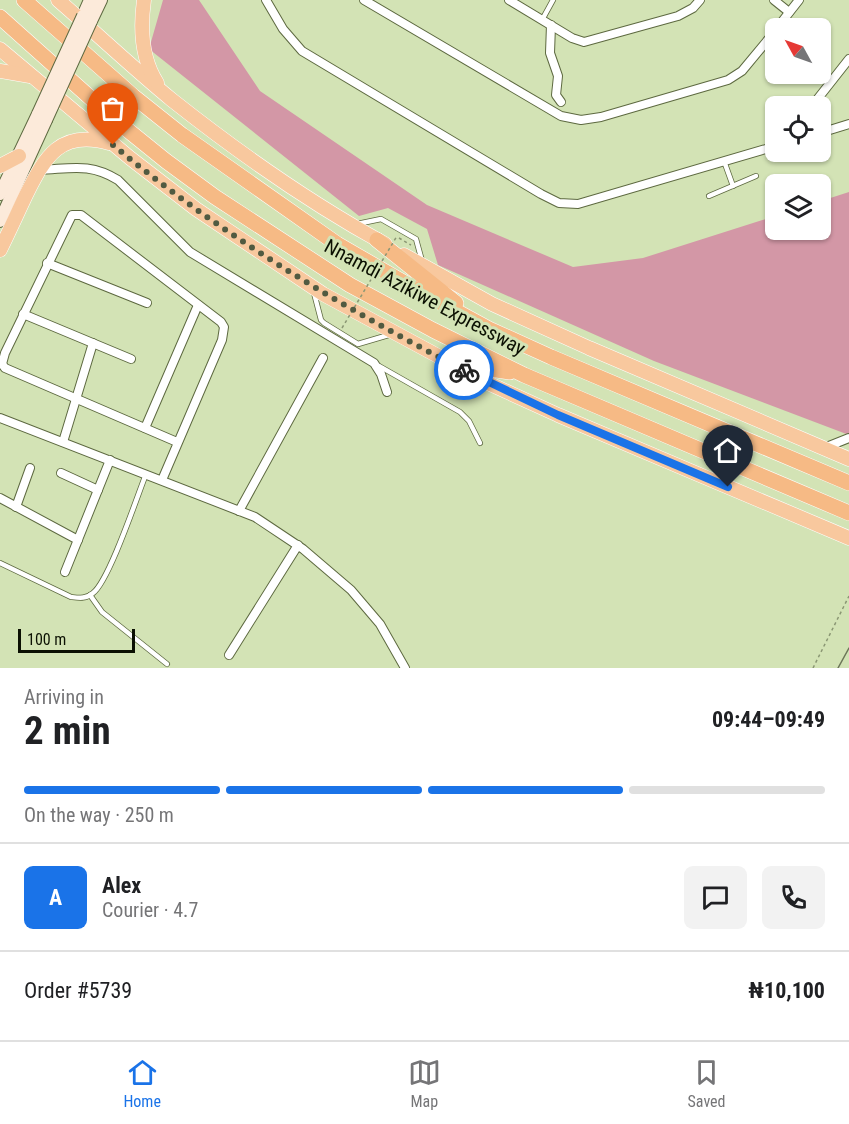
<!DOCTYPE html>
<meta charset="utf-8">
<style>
:root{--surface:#fff;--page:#f2f2f2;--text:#202124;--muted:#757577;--line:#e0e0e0;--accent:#1a73e8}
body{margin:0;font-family:"Roboto Condensed",sans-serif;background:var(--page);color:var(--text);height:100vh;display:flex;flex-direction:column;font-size:22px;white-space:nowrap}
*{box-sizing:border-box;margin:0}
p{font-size:20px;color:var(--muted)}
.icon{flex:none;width:33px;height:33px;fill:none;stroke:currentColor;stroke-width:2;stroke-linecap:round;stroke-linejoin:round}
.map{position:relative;height:668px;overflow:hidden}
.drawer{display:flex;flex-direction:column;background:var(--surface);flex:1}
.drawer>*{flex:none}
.needle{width:39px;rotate:310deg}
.buttons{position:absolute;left:765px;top:18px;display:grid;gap:12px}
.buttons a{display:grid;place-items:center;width:66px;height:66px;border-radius:9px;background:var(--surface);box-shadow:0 2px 4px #0004;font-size:30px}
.scale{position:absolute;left:18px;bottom:15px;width:117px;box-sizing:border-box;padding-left:6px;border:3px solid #0b1002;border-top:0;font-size:16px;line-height:21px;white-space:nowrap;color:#0b1002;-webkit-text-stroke:4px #d3e3b5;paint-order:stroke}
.pin{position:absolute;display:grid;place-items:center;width:51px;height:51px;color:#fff;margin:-62px -26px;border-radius:50% 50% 50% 0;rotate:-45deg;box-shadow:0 0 6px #0007}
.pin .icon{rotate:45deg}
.courier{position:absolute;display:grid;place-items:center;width:60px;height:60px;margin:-30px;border:4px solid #1a73e8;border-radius:50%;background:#fff;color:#222;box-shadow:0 2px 8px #0007}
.overview em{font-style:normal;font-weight:700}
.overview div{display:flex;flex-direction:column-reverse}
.overview{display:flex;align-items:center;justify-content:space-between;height:102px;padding:0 24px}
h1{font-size:39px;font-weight:700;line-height:45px}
.bar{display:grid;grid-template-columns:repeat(4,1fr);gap:9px 6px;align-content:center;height:72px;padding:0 24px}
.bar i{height:8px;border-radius:4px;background:var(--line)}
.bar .selected{background:var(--accent)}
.bar p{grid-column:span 4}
.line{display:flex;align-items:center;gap:15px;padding:0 24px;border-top:2px solid var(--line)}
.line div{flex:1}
.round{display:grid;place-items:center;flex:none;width:63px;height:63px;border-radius:9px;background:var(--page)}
.dock{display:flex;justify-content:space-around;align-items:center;height:84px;border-top:2px solid var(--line);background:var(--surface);font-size:16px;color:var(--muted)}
.dock a{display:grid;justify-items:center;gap:3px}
.dock .selected{color:var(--accent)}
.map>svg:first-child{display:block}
.green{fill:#d397a6}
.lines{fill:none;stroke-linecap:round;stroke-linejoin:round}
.service-casing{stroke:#5d6940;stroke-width:6}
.minor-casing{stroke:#5d6940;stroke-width:10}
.secondary-casing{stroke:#5d6940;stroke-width:14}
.trunk-casing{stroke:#fff;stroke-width:15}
.motorway-casing{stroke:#fff;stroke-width:16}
.path{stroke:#8b9774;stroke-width:1.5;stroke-dasharray:3 3;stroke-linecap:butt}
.service{stroke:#fff;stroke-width:4.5}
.minor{stroke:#fff;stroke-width:8}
.secondary{stroke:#fceada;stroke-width:12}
.trunk{stroke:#f8c89e;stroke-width:14}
.motorway{stroke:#f6ba85;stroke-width:15}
.tram{stroke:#6c7658;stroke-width:1.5}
.secondary-bridge-casing{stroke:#5d6940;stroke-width:14;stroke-linecap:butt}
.path-bridge{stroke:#8b9774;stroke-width:1.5;stroke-dasharray:3 3;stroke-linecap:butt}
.secondary-bridge{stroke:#fceada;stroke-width:12}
.done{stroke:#515a41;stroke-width:6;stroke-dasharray:0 10.8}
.route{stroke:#1a73e8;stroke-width:8}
.labels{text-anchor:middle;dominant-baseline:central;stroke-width:6;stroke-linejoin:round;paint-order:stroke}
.street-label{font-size:20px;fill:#0b1002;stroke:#d3e3b5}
</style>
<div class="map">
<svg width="849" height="668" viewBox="0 0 849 668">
<rect width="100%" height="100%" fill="#d3e3b5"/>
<polygon class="green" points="163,0 199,0 260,91 427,205 573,267 643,258 775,216 776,230 820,230 821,201 849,192 849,435 654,361 438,265 427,229 388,208 359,216 149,49"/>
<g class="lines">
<g class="service-casing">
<g id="service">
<polyline points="542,20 553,0"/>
<polyline points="724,161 733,186"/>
<polyline points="709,196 756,176"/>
<polyline points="357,224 381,219 416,239 422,261"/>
<polyline points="314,293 321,320 324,323 358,344 392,334"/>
<polyline points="379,366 460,412 469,421 480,443"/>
<path d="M 0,563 L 71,597 C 80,598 86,599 93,593 C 109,581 137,497 146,474"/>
<polyline points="90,595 102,612 167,664"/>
</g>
</g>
<g class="minor-casing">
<g id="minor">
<polyline points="266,0 283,29 302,51 541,194 559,203 578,204 776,146"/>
<polyline points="364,0 561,116 581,120 601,117 728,80 742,71 776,30"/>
<polyline points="509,0 572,38 584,42 678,16 693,8 700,0"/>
<polyline points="774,0 789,12"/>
<polyline points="551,25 550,53 558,76 556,95 561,102"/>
<polyline points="777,28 799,0"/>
<polyline points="812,106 849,59"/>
<polyline points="820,133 849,124"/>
<path d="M 39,170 C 70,169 89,162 118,180 L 190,252 L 374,363 L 381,374 L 387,392"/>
<polyline points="47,263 147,303"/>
<polyline points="23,314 131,359"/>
<polyline points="0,418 255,517 303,549 351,590 380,624 405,668"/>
<polyline points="145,428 198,305"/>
<polyline points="63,442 93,343"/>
<polyline points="824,448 849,438"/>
<polyline points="61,473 98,490"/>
<polyline points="162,480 222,340 224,327 221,322 81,215 72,215 5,353 2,364 5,368 177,442"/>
<polyline points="0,498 78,540"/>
<polyline points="16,507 30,468"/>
<polyline points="239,511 323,358"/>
<polyline points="65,572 110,460"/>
<polyline points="229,655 298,545"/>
</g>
</g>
<g class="secondary-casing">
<g id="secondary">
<polyline points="83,16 90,0"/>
<polyline points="91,21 101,0"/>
<polyline points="0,194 38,114"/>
<polyline points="0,221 46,120"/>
</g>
</g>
<g class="trunk-casing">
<g id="trunk">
<path d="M 58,0 C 96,33 133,68 172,100 C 239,153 310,203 385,244"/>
<path d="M 144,0 C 140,29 141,58 157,83"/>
<polyline points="0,49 130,158 196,209 323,294 490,384 558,415 849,538"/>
<polyline points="0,71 30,76"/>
<polyline points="0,166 19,156"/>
<path d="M 0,250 C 9,232 17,214 26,195 C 45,157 60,129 109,143"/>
<polyline points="404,255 492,304 589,348 849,459"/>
</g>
</g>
<g class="motorway-casing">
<g id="motorway">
<polyline points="24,0 133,96 182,135 337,244 408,285 489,329 551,357 849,483"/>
<polyline points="0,17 114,119 166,161 215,197 350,285 433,330 524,375 849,513"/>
<polyline points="377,240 456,303"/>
<polyline points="450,363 510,372"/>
</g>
</g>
<g class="path">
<polyline points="399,238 411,245"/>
<polyline points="813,668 849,596"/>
</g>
<use href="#service" class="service"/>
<use href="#minor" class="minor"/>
<use href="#secondary" class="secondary"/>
<use href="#trunk" class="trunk"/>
<use href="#motorway" class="motorway"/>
<polyline class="tram" points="838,668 849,648"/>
<g class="secondary-bridge-casing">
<g id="secondary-bridge">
<polyline points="38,114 83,16"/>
<polyline points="46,120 91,21"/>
</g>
</g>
<polyline class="path-bridge" points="342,328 397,236"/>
<use href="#secondary-bridge" class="secondary-bridge"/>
</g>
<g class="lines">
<path class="done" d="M 113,145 C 220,234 341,307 464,370"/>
<polyline class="route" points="464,370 558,415 728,487"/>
</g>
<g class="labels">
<g class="street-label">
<text transform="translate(425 297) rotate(28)">Nnamdi Azikiwe Expressway</text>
</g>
</g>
</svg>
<div class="buttons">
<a><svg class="needle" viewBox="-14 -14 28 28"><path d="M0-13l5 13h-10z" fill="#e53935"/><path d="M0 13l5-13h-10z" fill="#757577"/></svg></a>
<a><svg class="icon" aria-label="locate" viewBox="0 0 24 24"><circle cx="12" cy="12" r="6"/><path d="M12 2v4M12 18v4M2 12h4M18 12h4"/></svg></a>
<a><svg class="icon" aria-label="layers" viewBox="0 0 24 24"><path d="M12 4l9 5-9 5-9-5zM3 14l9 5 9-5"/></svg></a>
</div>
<div class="scale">100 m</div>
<div class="pin" style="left:113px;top:145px;background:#ea580c"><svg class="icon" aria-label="bag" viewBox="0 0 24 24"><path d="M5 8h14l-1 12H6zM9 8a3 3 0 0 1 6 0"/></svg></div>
<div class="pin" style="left:728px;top:487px;background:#1f2937"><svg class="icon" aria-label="home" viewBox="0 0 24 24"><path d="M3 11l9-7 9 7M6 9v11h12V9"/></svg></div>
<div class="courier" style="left:464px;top:370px"><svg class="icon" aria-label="bike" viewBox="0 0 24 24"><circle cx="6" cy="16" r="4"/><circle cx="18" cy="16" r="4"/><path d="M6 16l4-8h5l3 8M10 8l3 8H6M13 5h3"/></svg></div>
</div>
<section class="drawer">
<div class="overview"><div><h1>2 min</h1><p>Arriving in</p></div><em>09:44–09:49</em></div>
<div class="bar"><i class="selected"></i><i class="selected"></i><i class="selected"></i><i></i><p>On the way · 250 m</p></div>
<div class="line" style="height:108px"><b class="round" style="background:var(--accent);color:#fff">A</b><div><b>Alex</b><p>Courier · 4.7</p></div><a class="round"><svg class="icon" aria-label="chat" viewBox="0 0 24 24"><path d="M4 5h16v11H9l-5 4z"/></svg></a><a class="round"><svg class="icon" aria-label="phone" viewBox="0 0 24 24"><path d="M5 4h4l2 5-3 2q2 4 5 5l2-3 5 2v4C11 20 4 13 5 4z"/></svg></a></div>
<div class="line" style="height:78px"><div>Order #5739</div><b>₦10,100</b></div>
</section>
<nav class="dock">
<a class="selected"><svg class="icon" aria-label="home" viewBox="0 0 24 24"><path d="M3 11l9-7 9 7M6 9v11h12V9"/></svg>Home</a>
<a><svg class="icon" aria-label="map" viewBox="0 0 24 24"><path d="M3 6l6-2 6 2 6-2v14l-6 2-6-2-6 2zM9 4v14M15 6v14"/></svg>Map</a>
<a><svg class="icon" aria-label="saved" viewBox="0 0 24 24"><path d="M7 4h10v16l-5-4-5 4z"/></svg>Saved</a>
</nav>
